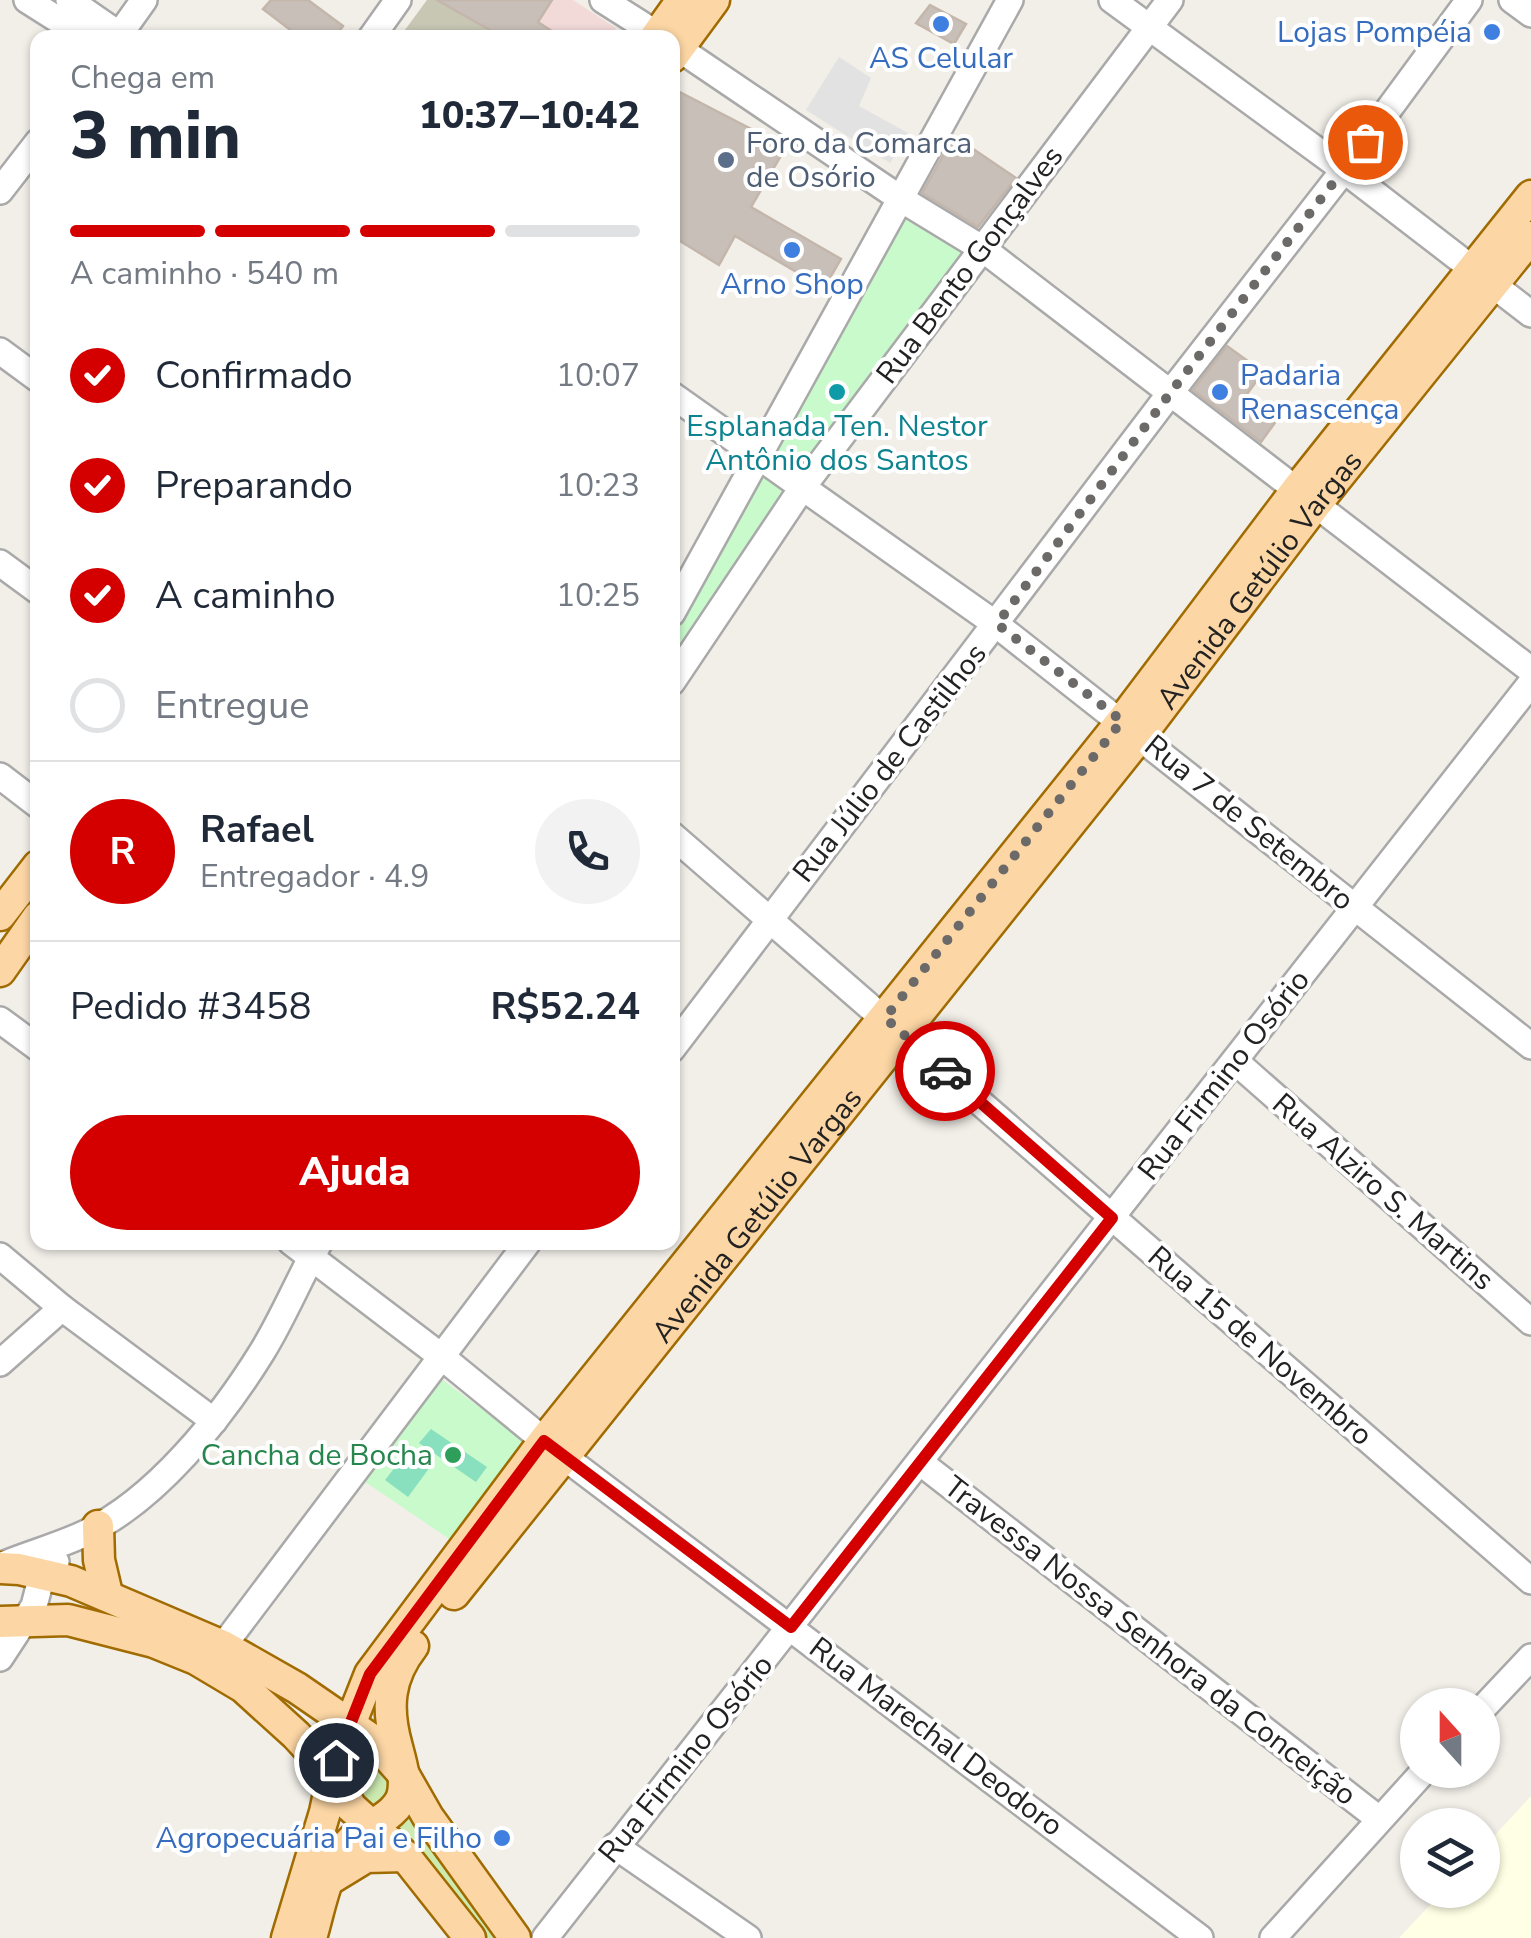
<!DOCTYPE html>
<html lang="pt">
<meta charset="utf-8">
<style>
:root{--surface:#fff;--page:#f2f2f3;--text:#1f2937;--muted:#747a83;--line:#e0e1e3;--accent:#d40000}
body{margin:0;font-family:"Nunito Sans",sans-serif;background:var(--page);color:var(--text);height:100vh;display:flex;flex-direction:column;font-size:38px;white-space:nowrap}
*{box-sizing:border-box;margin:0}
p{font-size:32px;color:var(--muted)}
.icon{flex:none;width:55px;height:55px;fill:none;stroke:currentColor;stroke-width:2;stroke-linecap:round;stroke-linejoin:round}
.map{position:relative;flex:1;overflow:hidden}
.details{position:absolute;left:30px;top:30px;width:650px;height:1220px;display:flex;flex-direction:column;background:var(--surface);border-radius:20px;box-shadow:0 2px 8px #0004}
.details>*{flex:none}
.needle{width:65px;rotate:339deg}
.controls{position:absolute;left:1400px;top:1688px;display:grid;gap:20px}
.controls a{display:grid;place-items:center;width:100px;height:100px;border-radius:50%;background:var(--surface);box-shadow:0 2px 8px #0004;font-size:50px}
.pin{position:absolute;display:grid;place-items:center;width:85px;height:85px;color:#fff;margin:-42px;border:5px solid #fff;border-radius:50%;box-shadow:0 2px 10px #0007}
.courier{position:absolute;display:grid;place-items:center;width:100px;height:100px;margin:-50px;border:8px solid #d40000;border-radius:50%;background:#fff;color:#222;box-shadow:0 2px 12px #0007}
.summary em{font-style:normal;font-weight:800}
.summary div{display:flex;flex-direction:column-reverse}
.summary{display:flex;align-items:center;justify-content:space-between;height:170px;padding:0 40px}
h1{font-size:65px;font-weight:800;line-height:75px}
.bar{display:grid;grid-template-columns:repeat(4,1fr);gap:15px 10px;align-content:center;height:120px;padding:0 40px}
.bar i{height:12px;border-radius:8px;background:var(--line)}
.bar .active{background:var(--accent)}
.bar p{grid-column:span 4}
.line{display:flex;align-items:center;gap:25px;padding:0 40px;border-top:2px solid var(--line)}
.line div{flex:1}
.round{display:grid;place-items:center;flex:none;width:105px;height:105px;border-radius:52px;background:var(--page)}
ol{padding:0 40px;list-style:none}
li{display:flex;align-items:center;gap:30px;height:110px}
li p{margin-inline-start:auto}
li .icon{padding:10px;border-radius:50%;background:var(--accent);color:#fff;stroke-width:4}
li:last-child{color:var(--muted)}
li i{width:55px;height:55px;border:5px solid var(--line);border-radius:50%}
.primary-button{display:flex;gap:20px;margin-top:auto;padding:20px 40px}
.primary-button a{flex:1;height:115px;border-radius:60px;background:var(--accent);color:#fff;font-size:40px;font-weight:800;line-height:115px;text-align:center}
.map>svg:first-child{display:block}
.commercial{fill:#f2dad9}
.education{fill:#ffffe5}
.construction{fill:#c7c7b4}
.grass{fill:#cdebb0}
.park{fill:#c8facc}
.pitch{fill:#88e0be}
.parking{fill:#e2e2e2}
.building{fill:#c7bfb8;stroke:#c4b6ab;stroke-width:2.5}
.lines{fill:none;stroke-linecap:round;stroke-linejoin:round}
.minor-casing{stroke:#a9a9a9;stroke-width:30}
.major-casing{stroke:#a06b00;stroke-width:35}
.minor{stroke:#fff;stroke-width:25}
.major{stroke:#fcd6a4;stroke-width:30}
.done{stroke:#6b6a68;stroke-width:10;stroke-dasharray:0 18}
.route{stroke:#d40000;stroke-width:12}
.shop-dot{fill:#3f7fe0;stroke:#fff;stroke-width:4}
.service-dot{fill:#5c6f8a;stroke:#fff;stroke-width:4}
.culture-dot{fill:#0f9aa8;stroke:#fff;stroke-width:4}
.leisure-dot{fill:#2e9e5b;stroke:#fff;stroke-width:4}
.labels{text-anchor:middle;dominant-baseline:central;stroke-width:8;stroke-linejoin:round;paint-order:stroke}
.shop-label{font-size:30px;fill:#366cbe;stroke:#fff;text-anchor:end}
.service-label{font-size:30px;fill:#4e5e75;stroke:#fff;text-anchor:start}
.street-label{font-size:30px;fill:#222;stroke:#fff}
.culture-label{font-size:30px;fill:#0d838f;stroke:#fff}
.leisure-label{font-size:30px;fill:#27864d;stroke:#fff;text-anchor:end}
</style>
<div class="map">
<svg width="1531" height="1938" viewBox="0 0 1531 1938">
<rect width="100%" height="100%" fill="#f2efe9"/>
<polygon class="commercial" points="552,0 573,0 616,28 609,37 562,37 538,22"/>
<polygon class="education" points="1531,1796 1531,1938 1399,1938 1444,1890 1482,1890 1483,1848"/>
<polygon class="construction" points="427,0 438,0 499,37 399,38"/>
<g class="grass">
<path d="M 359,1751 C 379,1759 388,1776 390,1796 L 372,1808 L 365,1806 L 340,1762 L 349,1753 Z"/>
<polygon points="407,1815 499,1938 484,1938 391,1828"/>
</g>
<g class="park">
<polygon points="903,209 972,251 803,476 770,452"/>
<polygon points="760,463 796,490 673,673 673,625"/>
<polygon points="436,1375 530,1445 458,1545 358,1477"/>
</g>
<g class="pitch">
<polygon points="431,1429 487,1467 476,1482 419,1443"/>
<polygon points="411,1447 433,1463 408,1497 385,1480"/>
</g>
<polygon class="parking" points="839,57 871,78 859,106 908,133 890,163 806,110"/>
<g class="building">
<polygon points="271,0 308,0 343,26 334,38 301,38 263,9"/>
<polygon points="437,0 552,0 538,22 562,38 504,38"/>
<polygon points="930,5 966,24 954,44 916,23"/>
<polygon points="672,88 786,147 751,207 841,259 824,288 735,236 719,265 672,236"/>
<polygon points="954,136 1016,178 978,227 922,193"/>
<polygon points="1227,346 1263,372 1247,394 1279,417 1261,442 1193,390"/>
</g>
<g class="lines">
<g class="minor-casing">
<g id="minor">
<polyline points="27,0 87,38"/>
<polyline points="69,0 124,38"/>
<polyline points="603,0 663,38"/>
<polyline points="1112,0 1344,170 1531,314"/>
<polyline points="1512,0 1531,14"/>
<polyline points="117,38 144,0"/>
<polyline points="371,38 398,0"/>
<polyline points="672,44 901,199 983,249 1531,670"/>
<polyline points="0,191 38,142"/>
<polyline points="0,351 38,379"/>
<polyline points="672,395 997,625 1531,1046"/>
<polyline points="0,563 38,591"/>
<polyline points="672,613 1010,0"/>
<polyline points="672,682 802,488 1170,0"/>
<polyline points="0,776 38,805"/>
<polyline points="672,835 1531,1581"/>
<polyline points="0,1020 38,1048"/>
<polyline points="672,1049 1171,392 1344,170 1469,0"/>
<polyline points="1235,1061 1531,1322"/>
<polyline points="291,1242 442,1357 563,1456 1200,1938"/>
<polyline points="0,1256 62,1308 214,1421"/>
<polyline points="0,1363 62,1308"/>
<polyline points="921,1463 1379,1819"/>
<path d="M 0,1566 C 28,1554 59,1546 86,1533 C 157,1499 221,1418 262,1352 C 283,1318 299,1279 319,1243"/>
<polyline points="223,1646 528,1242"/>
<polyline points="0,1658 34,1606 42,1575 56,1562"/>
<polyline points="1482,1709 1531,1657"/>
<polyline points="615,1846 748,1938"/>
<polyline points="545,1938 1531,683"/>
<polyline points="1273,1938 1425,1770"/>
</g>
</g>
<g class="major-casing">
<g id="major">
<polyline points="655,38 682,0"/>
<polyline points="672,57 714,0"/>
<polyline points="0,915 38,866"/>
<polyline points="0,971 38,917"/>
<polyline points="98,1526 99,1560 107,1594"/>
<polyline points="0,1568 19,1569 71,1581 223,1646 297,1688 374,1741 404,1775 428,1817 515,1938"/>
<path id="s1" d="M 454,1594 L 1140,736 L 1316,504 L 1531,237"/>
<polyline points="0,1622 68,1620 154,1642 196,1659 243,1687 296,1735 332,1774 351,1807 405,1856 470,1938"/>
<polyline points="330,1879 366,1857 405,1856"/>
<polyline points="287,1938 325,1812 336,1760 370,1674 544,1441 1122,721 1298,488 1531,196"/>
<path d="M 311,1938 C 321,1905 326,1864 353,1839 C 368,1825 399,1815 403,1793 C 406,1777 401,1763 397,1747 C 386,1708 388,1678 413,1646"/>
</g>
</g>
<use href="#minor" class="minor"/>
<use href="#major" class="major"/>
</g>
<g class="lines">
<polyline class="done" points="945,1071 885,1018 1122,721 997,624 1171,392 1365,142"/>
<polyline class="route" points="336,1760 370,1674 544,1441 791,1627 1112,1218 945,1071"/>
</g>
<g class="shop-dot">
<circle cx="941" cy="24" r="10"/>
<circle cx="1492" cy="32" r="10"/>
<circle cx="792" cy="250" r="10"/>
<circle cx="1220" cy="392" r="10"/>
<circle cx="502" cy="1838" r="10"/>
</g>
<circle class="service-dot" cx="726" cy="160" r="10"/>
<circle class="culture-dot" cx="837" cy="392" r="10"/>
<circle class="leisure-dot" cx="453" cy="1455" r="10"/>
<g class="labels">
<g class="shop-label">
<text x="1472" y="32">Lojas Pompéia</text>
<text x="941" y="58" text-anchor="middle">AS Celular</text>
<text x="792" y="284" text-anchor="middle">Arno Shop</text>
<text x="1240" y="375" text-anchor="start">Padaria<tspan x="1240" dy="34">Renascença</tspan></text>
<text x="482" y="1838">Agropecuária Pai e Filho</text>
</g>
<g class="service-label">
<text x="746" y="143">Foro da Comarca<tspan x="746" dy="34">de Osório</tspan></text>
</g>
<g class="street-label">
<text transform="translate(970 265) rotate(-53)">Rua Bento Gonçalves</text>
<text stroke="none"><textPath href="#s1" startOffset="1295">Avenida Getúlio Vargas</textPath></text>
<text transform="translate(890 763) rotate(-52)">Rua Júlio de Castilhos</text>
<text transform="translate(1249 823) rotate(39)">Rua 7 de Setembro</text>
<text transform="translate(1224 1075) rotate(-52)">Rua Firmino Osório</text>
<text transform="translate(1383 1192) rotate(41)">Rua Alziro S. Martins</text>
<text stroke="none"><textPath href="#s1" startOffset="485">Avenida Getúlio Vargas</textPath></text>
<text transform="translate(1260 1346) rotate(41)">Rua 15 de Novembro</text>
<text transform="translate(1150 1641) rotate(38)">Travessa Nossa Senhora da Conceição</text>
<text transform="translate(936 1737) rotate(37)">Rua Marechal Deodoro</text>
<text transform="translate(686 1759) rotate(-51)">Rua Firmino Osório</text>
</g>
<g class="culture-label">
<text x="837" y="426">Esplanada Ten. Nestor<tspan x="837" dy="34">Antônio dos Santos</tspan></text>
</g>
<g class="leisure-label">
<text x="433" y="1455">Cancha de Bocha</text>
</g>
</g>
</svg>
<div class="controls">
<a><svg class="needle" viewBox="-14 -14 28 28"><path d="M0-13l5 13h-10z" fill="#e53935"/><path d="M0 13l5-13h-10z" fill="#747a83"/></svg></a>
<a><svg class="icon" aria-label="layers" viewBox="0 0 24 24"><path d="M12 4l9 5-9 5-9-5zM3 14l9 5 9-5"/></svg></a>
</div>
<div class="pin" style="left:1365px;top:142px;background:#ea580c"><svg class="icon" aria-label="bag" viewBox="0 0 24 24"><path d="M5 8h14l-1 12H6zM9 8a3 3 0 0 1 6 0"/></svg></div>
<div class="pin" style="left:336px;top:1760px;background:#1f2937"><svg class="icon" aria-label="home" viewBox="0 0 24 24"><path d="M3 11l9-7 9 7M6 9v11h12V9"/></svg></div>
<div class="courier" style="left:945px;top:1071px"><svg class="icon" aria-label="car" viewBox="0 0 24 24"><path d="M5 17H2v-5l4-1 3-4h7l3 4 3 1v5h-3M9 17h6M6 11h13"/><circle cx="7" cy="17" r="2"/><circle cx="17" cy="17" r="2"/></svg></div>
<section class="details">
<div class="summary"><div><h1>3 min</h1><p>Chega em</p></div><em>10:37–10:42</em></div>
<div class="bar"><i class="active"></i><i class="active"></i><i class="active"></i><i></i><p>A caminho · 540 m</p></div>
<ol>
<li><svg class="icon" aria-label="check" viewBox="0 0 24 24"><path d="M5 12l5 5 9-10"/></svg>Confirmado<p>10:07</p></li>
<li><svg class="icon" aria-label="check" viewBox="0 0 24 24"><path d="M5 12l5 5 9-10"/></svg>Preparando<p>10:23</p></li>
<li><svg class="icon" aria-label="check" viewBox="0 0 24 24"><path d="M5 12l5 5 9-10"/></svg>A caminho<p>10:25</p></li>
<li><i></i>Entregue</li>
</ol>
<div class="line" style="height:180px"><b class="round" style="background:var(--accent);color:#fff">R</b><div><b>Rafael</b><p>Entregador · 4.9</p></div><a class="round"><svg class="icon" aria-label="phone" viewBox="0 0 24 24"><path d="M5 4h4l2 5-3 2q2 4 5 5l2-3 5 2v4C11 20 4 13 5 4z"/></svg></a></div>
<div class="line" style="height:130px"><div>Pedido #3458</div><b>R$52.24</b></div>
<div class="primary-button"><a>Ajuda</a></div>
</section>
</div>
